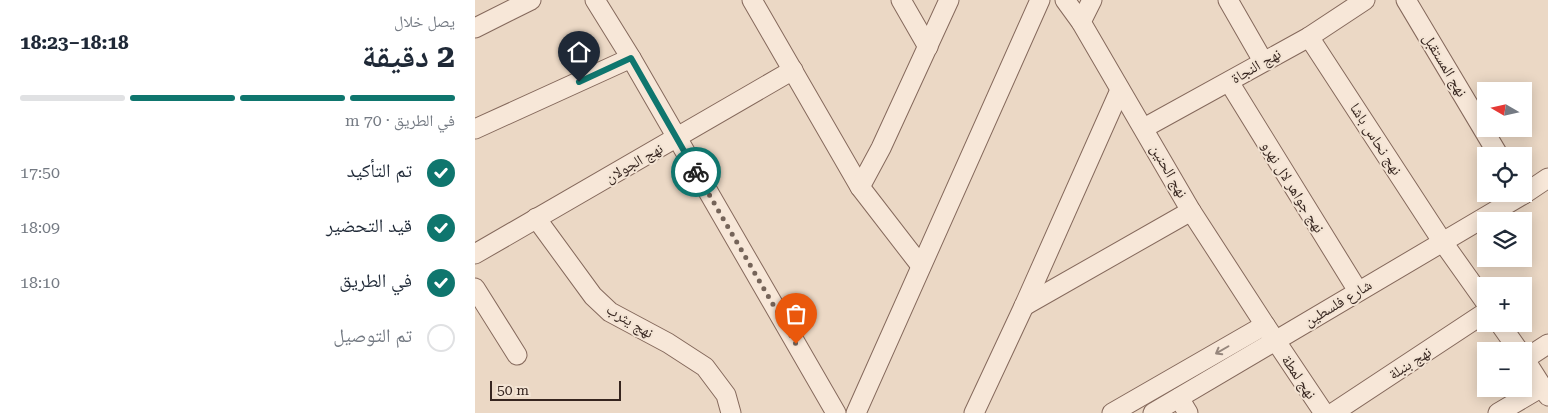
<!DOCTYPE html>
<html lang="ar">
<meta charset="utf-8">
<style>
:root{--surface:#fff;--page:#f6f6f7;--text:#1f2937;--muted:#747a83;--line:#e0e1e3;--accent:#0f766e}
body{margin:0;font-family:"Roboto Serif","Noto Naskh Arabic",serif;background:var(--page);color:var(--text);direction:rtl;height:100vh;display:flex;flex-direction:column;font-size:19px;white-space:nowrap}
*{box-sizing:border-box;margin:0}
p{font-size:16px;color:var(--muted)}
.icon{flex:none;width:28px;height:28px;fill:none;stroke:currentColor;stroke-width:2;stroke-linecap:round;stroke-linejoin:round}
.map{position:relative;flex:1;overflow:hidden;direction:ltr}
.sheet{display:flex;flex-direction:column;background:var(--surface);width:475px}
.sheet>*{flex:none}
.needle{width:32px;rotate:279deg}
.fabs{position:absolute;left:1002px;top:82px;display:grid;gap:10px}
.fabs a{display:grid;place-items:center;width:55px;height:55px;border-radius:0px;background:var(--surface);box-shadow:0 2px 12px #0003;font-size:25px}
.scale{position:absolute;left:15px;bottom:12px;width:131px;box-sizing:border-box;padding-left:5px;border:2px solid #36251f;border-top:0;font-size:14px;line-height:18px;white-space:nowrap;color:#36251f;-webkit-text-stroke:4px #f3e4d4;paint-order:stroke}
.pin{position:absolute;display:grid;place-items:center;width:42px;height:42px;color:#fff;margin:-51px -21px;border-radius:50% 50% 50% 0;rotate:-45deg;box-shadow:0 0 5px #0007}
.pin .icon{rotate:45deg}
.courier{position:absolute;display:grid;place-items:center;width:50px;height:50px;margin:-25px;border:4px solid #0f766e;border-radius:50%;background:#fff;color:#222;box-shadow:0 1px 6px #0007}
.overview em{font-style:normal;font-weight:700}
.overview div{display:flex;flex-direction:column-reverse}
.overview{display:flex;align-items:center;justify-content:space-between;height:85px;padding:0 20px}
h1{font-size:32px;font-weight:700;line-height:38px}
.bar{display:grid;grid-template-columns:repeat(4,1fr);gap:8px 5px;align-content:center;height:60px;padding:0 20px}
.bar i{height:6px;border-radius:4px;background:var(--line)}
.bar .current{background:var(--accent)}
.bar p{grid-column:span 4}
ol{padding:0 20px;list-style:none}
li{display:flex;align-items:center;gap:15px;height:55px}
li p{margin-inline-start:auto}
li .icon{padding:5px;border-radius:50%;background:var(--accent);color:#fff;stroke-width:4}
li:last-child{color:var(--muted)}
li i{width:28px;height:28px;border:2px solid var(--line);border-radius:50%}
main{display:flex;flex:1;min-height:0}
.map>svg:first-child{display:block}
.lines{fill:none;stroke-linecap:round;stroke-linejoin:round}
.minor-casing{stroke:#85695c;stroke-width:21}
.minor{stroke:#f7e7d8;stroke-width:19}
.oneway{stroke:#96867c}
.done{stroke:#756459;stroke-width:5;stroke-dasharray:0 9}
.route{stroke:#0f766e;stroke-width:6}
.labels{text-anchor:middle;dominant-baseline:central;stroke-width:4;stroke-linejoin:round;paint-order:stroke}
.street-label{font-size:15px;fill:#36251f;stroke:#f3e4d4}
</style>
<main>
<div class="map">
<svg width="1073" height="413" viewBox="0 0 1073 413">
<rect width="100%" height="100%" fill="#ebd8c5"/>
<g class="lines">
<g class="minor-casing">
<g id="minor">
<polyline points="120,0 156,58 361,413"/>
<polyline points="277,0 385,187 446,266"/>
<polyline points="426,0 453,47"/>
<polyline points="590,0 606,22 716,211 790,325 849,413"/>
<polyline points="753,0 788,61"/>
<polyline points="931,0 1024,156"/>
<polyline points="606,22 617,0"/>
<polyline points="0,28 56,0"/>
<polyline points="834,37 967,241 1011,303"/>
<polyline points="754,82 883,291"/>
<polyline points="669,128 834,37 890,0"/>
<polyline points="0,129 156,58"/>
<polyline points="385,187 406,148 474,0"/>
<polyline points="1049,194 1073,178"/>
<polyline points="61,218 118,296 135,312 193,343 230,367 251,395 256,413"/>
<polyline points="0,254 318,70"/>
<polyline points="0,288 42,355"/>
<polyline points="549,306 716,211"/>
<polyline points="1025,324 1044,351"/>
<polyline points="1049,358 1073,396"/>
<polyline points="1050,359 1073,344"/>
<polyline points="704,398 713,413"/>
<polyline points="381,413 565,0"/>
<polyline points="499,413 549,306 645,90"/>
<polyline points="637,413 790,325"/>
<polyline points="678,413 1049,194"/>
<polyline points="858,413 1011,312"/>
<polyline points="1023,413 1067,387"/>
</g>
</g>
<use href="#minor" class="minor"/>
</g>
<defs><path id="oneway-shaft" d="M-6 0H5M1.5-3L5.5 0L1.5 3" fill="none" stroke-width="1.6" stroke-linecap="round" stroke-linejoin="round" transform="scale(1.25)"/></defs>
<use class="oneway" href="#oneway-shaft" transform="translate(747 350) rotate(150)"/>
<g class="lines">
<polyline class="done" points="221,172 321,344"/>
<polyline class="route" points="104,82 156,58 221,172"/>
</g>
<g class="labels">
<g class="street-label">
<text transform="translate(970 65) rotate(59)">نهج المستقبل</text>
<text transform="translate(781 66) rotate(-30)">نهج النجاة</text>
<text transform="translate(901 139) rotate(57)">نهج نحاس باشا</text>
<text transform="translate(159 163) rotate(-30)">نهج الجولان</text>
<text transform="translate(694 171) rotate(60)">نهج الحنين</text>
<text transform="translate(818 187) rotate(58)">نهج جواهر لال نهرو</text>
<text transform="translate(863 303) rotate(-31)">شارع فلسطين</text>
<text transform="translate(155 321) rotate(31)">نهج يثرب</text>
<text transform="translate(935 363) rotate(-33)">نهج بنبلة</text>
<text transform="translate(824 377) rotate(56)">نهج لمطة</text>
</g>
</g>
</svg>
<div class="fabs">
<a><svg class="needle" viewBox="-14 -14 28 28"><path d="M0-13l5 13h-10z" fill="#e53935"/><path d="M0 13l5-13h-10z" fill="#747a83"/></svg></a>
<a><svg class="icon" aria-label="locate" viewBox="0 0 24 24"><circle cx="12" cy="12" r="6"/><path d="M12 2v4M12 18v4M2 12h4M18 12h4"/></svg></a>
<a><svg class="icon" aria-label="layers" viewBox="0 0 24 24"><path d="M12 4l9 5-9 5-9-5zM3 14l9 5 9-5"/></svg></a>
<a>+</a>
<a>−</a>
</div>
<div class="scale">50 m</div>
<div class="pin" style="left:321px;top:344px;background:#ea580c"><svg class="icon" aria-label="bag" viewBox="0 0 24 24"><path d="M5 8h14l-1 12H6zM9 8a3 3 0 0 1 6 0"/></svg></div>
<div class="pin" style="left:104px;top:82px;background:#1f2937"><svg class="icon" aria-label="home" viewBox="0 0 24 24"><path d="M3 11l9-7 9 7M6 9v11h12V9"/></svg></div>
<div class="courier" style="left:221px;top:172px"><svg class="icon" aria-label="bike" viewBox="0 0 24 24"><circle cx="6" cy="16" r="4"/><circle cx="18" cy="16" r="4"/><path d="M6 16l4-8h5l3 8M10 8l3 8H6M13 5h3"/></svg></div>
</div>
<section class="sheet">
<div class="overview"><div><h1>2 دقيقة</h1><p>يصل خلال</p></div><em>18:18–18:23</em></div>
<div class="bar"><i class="current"></i><i class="current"></i><i class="current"></i><i></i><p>في الطريق · 70 m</p></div>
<ol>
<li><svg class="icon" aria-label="check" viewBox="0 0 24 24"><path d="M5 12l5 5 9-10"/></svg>تم التأكيد<p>17:50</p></li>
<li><svg class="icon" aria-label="check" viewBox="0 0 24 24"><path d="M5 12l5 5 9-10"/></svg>قيد التحضير<p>18:09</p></li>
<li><svg class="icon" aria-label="check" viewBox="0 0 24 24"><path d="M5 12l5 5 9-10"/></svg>في الطريق<p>18:10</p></li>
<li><i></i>تم التوصيل</li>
</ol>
</section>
</main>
